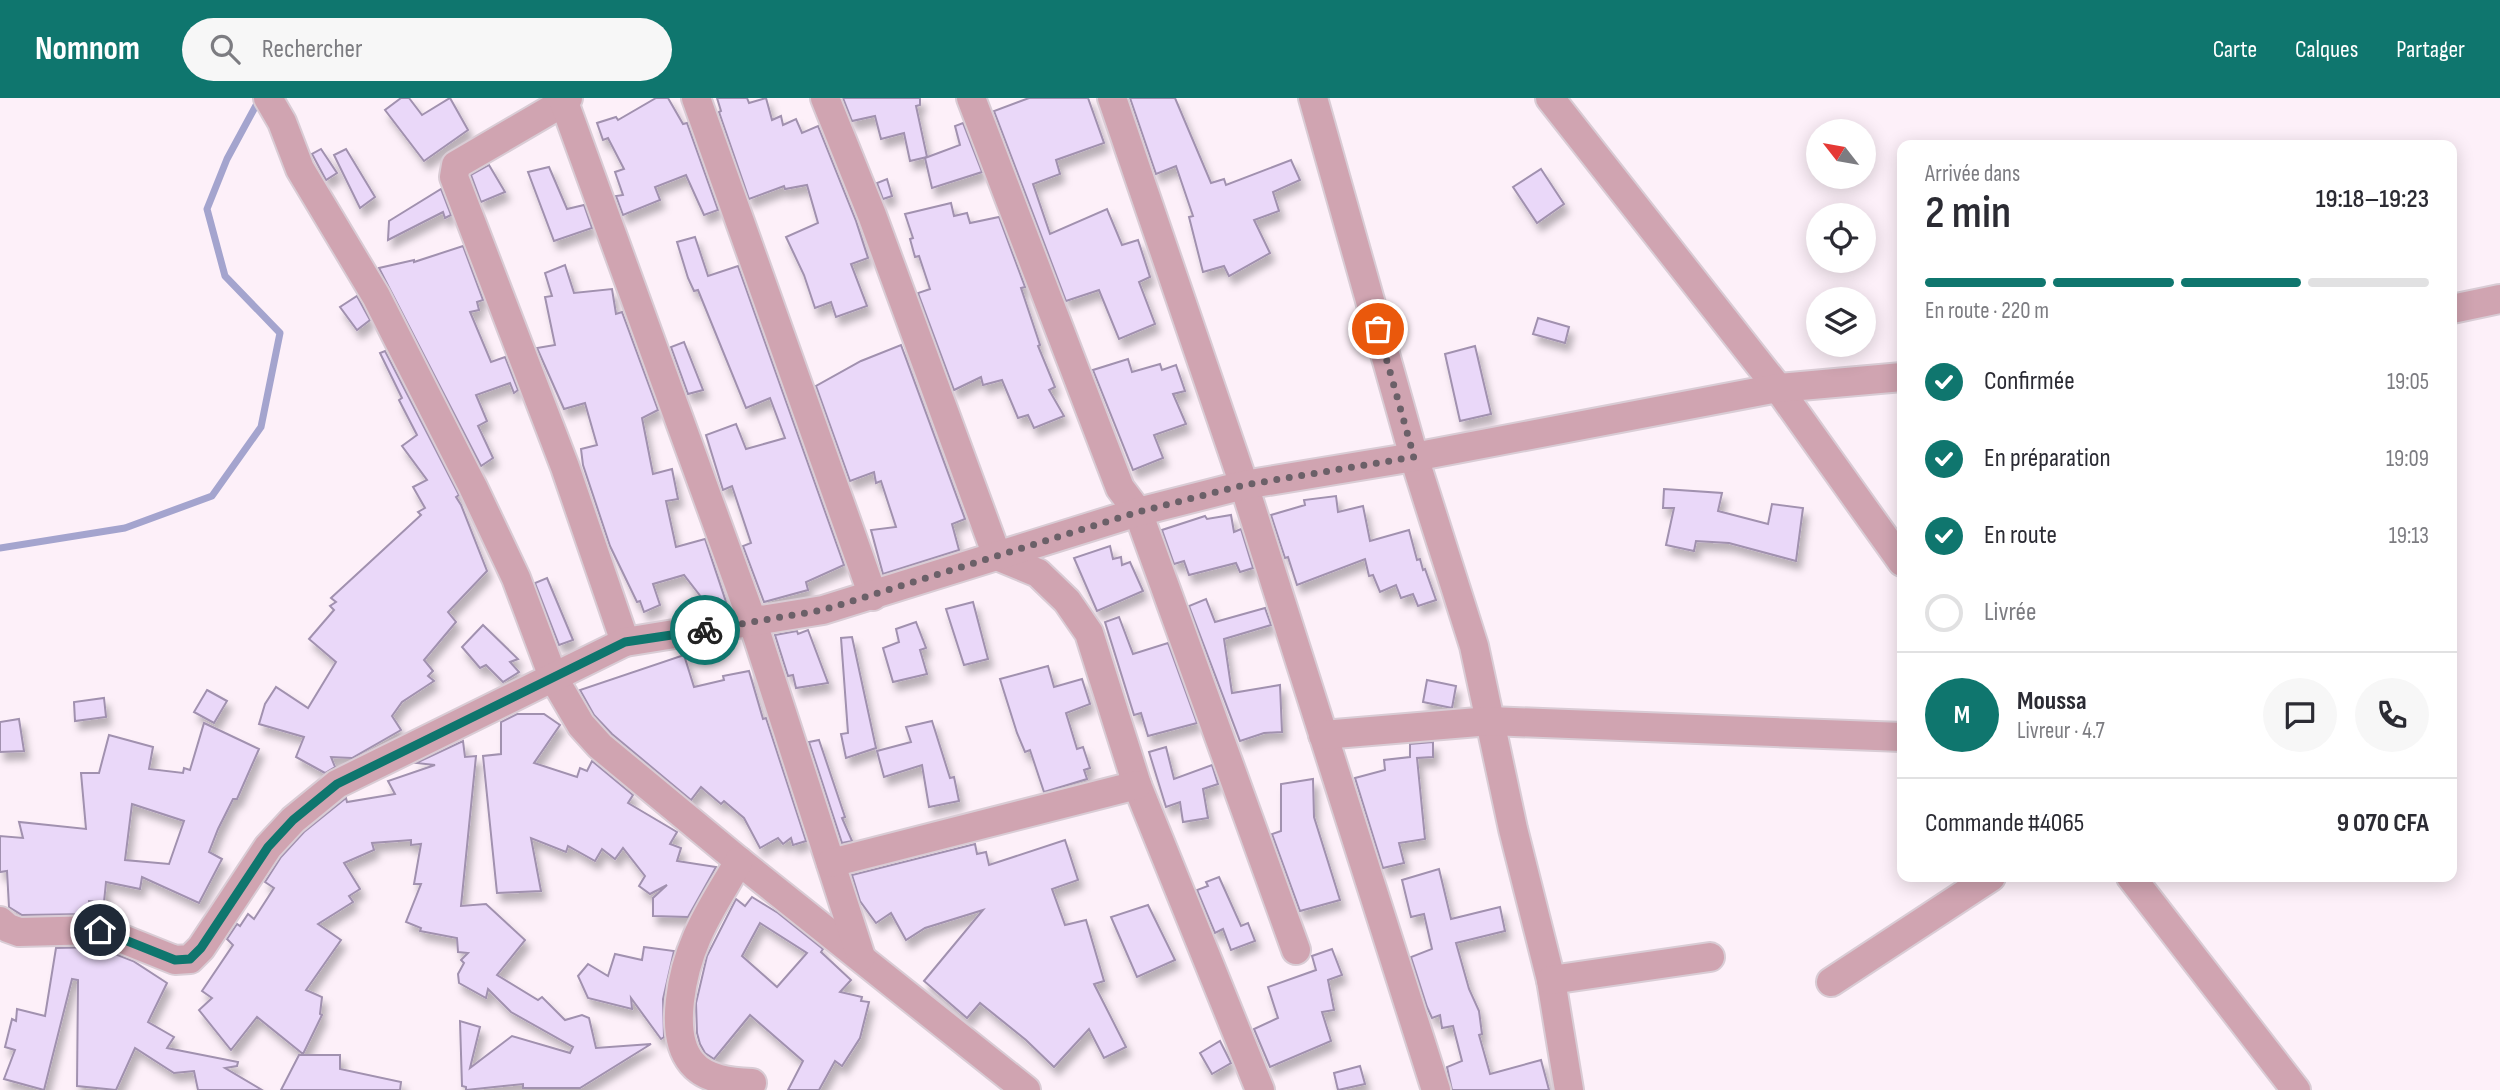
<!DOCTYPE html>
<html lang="fr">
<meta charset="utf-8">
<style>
:root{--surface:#fff;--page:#f7f7f7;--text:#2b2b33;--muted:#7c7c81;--line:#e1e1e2;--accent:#0f766e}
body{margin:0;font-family:"Sofia Sans Condensed",sans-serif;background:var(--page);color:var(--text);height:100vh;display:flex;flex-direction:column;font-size:26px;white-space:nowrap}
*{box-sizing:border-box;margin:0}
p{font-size:23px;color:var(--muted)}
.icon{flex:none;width:38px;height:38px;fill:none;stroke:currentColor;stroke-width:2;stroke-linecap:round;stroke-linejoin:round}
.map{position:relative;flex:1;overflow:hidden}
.panel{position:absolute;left:1897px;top:42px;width:560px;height:742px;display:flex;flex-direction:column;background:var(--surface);border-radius:14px;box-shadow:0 4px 18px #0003}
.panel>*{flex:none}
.needle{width:46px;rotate:301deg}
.tools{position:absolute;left:1806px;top:21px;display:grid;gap:14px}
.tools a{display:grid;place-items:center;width:70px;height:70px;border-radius:50%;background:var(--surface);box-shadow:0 4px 18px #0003;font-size:35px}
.pin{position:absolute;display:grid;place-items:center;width:60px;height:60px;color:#fff;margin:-30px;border:4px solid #fff;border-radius:50%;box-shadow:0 2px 7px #0007}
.courier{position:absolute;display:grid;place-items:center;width:70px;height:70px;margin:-35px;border:5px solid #0f766e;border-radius:50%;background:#fff;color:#222;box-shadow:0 2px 9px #0007}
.overview em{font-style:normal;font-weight:600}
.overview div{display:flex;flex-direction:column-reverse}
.overview{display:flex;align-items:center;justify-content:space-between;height:119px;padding:0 28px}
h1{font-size:46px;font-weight:600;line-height:52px}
.bar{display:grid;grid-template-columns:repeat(4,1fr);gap:10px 7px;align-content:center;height:84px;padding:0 28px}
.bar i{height:9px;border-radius:5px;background:var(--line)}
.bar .selected{background:var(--accent)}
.bar p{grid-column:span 4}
.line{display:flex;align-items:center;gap:18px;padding:0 28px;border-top:2px solid var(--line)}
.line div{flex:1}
.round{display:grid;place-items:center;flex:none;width:74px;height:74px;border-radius:37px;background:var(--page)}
ol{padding:0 28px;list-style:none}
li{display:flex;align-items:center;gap:21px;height:77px}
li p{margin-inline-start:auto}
li .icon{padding:7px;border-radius:50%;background:var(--accent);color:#fff;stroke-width:4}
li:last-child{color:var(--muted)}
li i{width:38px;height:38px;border:4px solid var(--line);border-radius:50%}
header{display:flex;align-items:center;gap:42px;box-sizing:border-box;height:98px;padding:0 35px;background:var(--accent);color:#fff}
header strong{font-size:33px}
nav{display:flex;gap:38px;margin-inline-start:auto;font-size:24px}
.search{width:490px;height:63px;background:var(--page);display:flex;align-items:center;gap:18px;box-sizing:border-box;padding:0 24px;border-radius:38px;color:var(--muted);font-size:26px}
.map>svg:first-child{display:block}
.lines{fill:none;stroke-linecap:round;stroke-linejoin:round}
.stream{stroke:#a4a4ce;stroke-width:7}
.building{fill:#ead8f9;stroke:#a191af;stroke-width:2;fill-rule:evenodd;filter:url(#shadow)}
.minor-casing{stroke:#d9ccd5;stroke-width:32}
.minor{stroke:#d0a4b1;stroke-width:28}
.done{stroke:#6b6068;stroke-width:7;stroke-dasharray:0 12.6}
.route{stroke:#0f766e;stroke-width:9}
</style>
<header>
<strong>Nomnom</strong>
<div class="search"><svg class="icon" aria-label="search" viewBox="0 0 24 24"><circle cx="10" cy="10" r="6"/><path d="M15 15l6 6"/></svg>Rechercher</div>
<nav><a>Carte</a><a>Calques</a><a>Partager</a></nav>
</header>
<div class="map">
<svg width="2500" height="992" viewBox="0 0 2500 992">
<defs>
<filter id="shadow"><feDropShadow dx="4.5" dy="8" stdDeviation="3.5" flood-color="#0004"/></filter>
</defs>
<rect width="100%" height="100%" fill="#fdf0f9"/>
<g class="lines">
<polyline class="stream" points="0,450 125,430 212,398 261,329 280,235 225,178 207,111 227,61 260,0"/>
</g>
<g class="building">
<polygon points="401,0 409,0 422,17 450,0 468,32 424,63 385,12"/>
<polygon points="656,0 668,0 683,26 687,25 718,112 704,117 686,77 655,89 660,102 623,117 616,98 623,97 615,74 624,71 608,40 603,42 597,25 616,19 618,22"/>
<polygon points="717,0 747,0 749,5 766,0 772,22 781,18 783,27 796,21 802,35 818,28 856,123 868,160 851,166 867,208 836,219 831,204 815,210 804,177 786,139 818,125 807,87 785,91 784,88 749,101 719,14 721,13"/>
<polygon points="843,0 920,0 920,7 916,8 927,59 910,63 904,35 881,41 875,18 852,23"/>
<polygon points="1029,0 1088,0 1104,45 1056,62 1060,76 1033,86 1050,136 1107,111 1122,147 1138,142 1150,179 1139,184 1155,226 1119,241 1099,192 1066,203 994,13"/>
<polygon points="1130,0 1175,0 1211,85 1224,81 1226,87 1291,62 1300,82 1273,94 1279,113 1254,122 1270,155 1229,178 1224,168 1203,174 1189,119 1193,118 1176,68 1156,76"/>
<polygon points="963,25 982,74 932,90 925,60 960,47 955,28"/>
<polygon points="321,51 337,75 326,82 312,56"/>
<polygon points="346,51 375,99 360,110 334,57"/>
<polygon points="489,67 505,94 481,104 471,77"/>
<polygon points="549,69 567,111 584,107 592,130 554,143 528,74"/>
<polygon points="1541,71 1564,106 1537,125 1513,89"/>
<polygon points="887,81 892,98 883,101 877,85"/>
<polygon points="441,91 451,117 445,120 443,114 388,142 389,123"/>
<polygon points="951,105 954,118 967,115 970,125 999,119 1025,189 1021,190 1040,247 1038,248 1055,289 1049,292 1064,318 1034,330 1028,317 1018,320 1002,282 983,287 981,279 954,292 918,195 930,191 919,158 915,159 910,141 913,140 905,116"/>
<polygon points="695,139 708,178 738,168 844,467 806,484 808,492 764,504 743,448 751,445 732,388 723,392 706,337 736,326 746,351 785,340 770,300 746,310 698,192 694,193 688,180 677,144"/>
<polygon points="463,148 483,202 477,204 479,212 470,214 491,264 505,259 518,292 514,295 510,285 476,297 487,323 478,328 493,360 481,368 379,170 414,162 414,164"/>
<polygon points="565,167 574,195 612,191 616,216 622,214 658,312 642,320 653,376 672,371 678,401 666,403 676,449 705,441 728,510 712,513 684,477 653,486 660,507 644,514 640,503 637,504 610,448 583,367 581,351 597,347 585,305 564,311 537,250 555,247 545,199 552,198 545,175"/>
<polygon points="357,198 370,222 357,232 340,209"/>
<polygon points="1538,220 1569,229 1565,245 1533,236"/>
<polygon points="684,244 703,292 688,296 671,249"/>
<polygon points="901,247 965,421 952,426 959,452 883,476 871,432 896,429 881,383 876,385 874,374 850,383 816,288 861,263"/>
<polygon points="1475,248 1491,316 1460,323 1445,256"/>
<polygon points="385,253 459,397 456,399 461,407 487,473 448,514 456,524 424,562 433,573 428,578 434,583 402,604 392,618 401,632 352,660 331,659 335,669 325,675 296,659 304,639 259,626 265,606 276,589 308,610 336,564 309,541 334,512 330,508 336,504 331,500 421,417 418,414 425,410 413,389 427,382 402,348 417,337 399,302 402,300 380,255"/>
<polygon points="1128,261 1132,274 1160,266 1162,272 1176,267 1185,293 1173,296 1186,326 1154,337 1163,360 1133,372 1093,272"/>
<polygon points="1664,391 1722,395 1718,413 1768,426 1772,406 1803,410 1796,463 1729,445 1696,443 1694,453 1666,447 1674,410 1663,410"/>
<polygon points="1336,398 1338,414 1363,408 1370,443 1409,432 1417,462 1420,461 1423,472 1425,471 1436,502 1418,508 1413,496 1401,500 1396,487 1380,494 1373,477 1369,478 1365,461 1297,487 1288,459 1285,460 1271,417 1305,407 1304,402"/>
<polygon points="1231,417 1234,434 1241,431 1253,470 1240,474 1236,465 1189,477 1184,463 1174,466 1162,432 1205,418 1207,421"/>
<polygon points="1110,448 1113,461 1121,459 1122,467 1130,464 1143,493 1097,513 1074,460"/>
<polygon points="547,480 573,542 559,547 535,485"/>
<polygon points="1206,501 1215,524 1265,510 1271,527 1224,541 1232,595 1280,587 1282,634 1264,635 1240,643 1189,508"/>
<polygon points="973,504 988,561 964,567 946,511"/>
<polygon points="1119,519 1133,556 1168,545 1197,625 1148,638 1141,615 1134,617 1105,524"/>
<polygon points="916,524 926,550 920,552 927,576 893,584 883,550 899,544 896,531"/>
<polygon points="483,527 518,561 510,564 519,574 503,584 486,567 480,570 462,549"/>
<polygon points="808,532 828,585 796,590 793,577 788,578 775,537 797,533 798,536"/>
<polygon points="852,539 876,650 846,660 841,636 848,635 841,540"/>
<polygon points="684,557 694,589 724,582 723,578 749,573 763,621 766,620 806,743 793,747 791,740 783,746 778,740 760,750 744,720 724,703 721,706 701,689 691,702 612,636 594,617 580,592"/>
<polygon points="1048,568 1054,589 1082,581 1090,606 1066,615 1077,651 1083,649 1090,670 1084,672 1087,681 1044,694 1030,652 1025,654 1017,635 1000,581"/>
<polygon points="1427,582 1456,588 1452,610 1423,604"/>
<polygon points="207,592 227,603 214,625 194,614"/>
<polygon points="104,600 106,619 75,623 74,604"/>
<polygon points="517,616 544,616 560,627 534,665 577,679 580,670 587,673 592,663 633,697 628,705 677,734 670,746 681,750 677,763 716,769 688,819 653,818 653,800 667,787 650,796 639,788 645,778 623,750 615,761 602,751 595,763 568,748 566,754 531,740 541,793 497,795 483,658 501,656 501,624"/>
<polygon points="19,621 24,653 0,654 0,624"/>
<polygon points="932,623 950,680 954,679 959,703 929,709 922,667 884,679 877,653 911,644 906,629"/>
<path d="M 204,625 L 259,651 L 237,701 L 233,701 L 218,731 L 209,754 L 222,761 L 199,805 L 142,779 L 140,791 L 106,784 L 104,804 L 89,803 L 88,816 L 22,817 L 9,809 L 7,773 L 0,774 L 0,738 L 23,740 L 19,724 L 86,731 L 81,675 L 99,675 L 109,637 L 153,649 L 149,671 L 183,675 L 184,670 L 190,672 ZM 132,706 L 184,723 L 169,766 L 125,762 Z"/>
<polygon points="819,642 845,719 842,720 852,743 842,745 809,644"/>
<polygon points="463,643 465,659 476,658 461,808 486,806 525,842 497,877 538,902 542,899 565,922 582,917 589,920 596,950 651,946 580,990 523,990 523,986 466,992 466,989 462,988 460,923 480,929 470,970 512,938 570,955 573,949 511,914 488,891 486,900 459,885 458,876 464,865 461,862 468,855 458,854 457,840 420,833 421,830 406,824 421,786 414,786 421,746 411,747 411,742 372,745 374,752 344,765 360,791 349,798 353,804 318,826 341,842 306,892 322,899 320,916 322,917 303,956 257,919 231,952 199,912 212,900 202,893 233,847 227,841 237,826 240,828 248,816 254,821 274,790 265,784 281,759 304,734 346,700 347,704 395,696 388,683 435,667 416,665"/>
<polygon points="1433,644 1433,659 1417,660 1425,741 1399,745 1404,765 1383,770 1355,680 1385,672 1384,662 1410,659 1410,646"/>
<polygon points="1166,649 1174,681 1212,667 1218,686 1203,691 1208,720 1183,724 1180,704 1166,709 1149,654"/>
<polygon points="1313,681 1314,719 1340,802 1300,813 1272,736 1281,733 1281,686"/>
<polygon points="1065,742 1078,782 1052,791 1065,827 1086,822 1104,883 1094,886 1126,949 1104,960 1089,931 1054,969 1026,942 980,905 967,920 924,883 983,812 925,830 906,842 891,815 876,825 860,803 852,777 975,746 977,756 986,754 989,767"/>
<polygon points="1439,771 1451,821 1500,809 1505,833 1456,845 1469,891 1479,913 1482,936 1479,937 1490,976 1541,962 1549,992 1452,992 1447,969 1462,963 1453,928 1442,930 1440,917 1432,920 1427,909 1411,859 1432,851 1424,816 1411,819 1402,782"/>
<polygon points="1219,779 1241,828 1248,825 1255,843 1231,852 1223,831 1215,835 1197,792 1208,788 1206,784"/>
<path d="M 752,799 L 778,815 L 823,851 L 821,854 L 851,882 L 840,894 L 862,899 L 861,903 L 869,904 L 860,940 L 842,968 L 835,963 L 819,992 L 788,992 L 803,963 L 750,917 L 714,961 L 705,955 L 700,946 L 697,935 L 696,905 L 707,858 L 736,801 L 745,808 ZM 760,825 L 807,855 L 777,889 L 742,858 Z"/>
<polygon points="1148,807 1175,862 1137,879 1111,819"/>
<polygon points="97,849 133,863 167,885 148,924 174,939 167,950 238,964 237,968 225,970 262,992 198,992 194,973 174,975 135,950 116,992 77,988 78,882 72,881 44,992 4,981 15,952 5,949 12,921 16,923 17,911 45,918 56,850"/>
<polygon points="644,849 674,853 663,901 664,939 661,941 631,900 632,911 588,900 578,878 588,866 608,878 615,856 642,862"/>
<polygon points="1332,851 1342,877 1328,882 1334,912 1322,914 1331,943 1270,969 1254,931 1278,920 1268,889 1316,872 1312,858"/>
<polygon points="1220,943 1231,965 1212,976 1200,955"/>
<polygon points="299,957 340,957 340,971 401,984 400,992 281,992"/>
<polygon points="1360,968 1365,986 1338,992 1334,975"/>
</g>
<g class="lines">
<g class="minor-casing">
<g id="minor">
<polyline points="268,0 282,24 300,71 376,198 473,389 516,480 553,579 581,627 600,648 739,763 1026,992"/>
<polyline points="568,0 564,4 456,67 454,79 565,369 625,544"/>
<polyline points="696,0 873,498"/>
<polyline points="825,0 872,117 997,458 1038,475 1067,503 1089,535 1137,687 1260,992"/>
<polyline points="971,0 1120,390 1138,414 1296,852"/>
<polyline points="1112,0 1244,387 1436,992"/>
<polyline points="1313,0 1414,359 1474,548 1513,731 1551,882 1569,992"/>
<polyline points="1550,0 1778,290 1902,464"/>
<polyline points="564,4 753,525 861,859"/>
<polyline points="2452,211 2500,201"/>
<polyline points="1323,637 1490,623 1902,639"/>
<path d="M 739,763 C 725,788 708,813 697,839 C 683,871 667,936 692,965 C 706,982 732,984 752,985"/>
<polyline points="831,765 1137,687"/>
<polyline points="2131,779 2296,992"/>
<polyline points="0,823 8,830 19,834 100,832 175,862 190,861 201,850 268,749 293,722 337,686 625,544 823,512 1138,414 1244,387 1414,359 1778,290 1902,279"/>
<polyline points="1551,882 1710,859"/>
<polyline points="1831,884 1991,779"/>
</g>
</g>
<use href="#minor" class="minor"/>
</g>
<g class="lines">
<polyline class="done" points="705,532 823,512 1138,414 1244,387 1414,359 1378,231"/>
<polyline class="route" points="100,832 175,862 190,861 201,850 268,749 293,722 337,686 625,544 705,532"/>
</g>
</svg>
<div class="tools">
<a><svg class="needle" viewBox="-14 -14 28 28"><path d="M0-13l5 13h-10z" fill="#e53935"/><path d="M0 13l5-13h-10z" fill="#7c7c81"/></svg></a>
<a><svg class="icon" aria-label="locate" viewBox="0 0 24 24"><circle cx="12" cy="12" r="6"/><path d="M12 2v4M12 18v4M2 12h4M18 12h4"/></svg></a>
<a><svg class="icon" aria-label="layers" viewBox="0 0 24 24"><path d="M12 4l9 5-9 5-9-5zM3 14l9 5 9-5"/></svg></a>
</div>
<div class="pin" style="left:1378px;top:231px;background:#ea580c"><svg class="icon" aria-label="bag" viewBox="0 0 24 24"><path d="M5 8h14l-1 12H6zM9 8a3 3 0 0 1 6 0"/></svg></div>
<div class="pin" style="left:100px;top:832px;background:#1f2937"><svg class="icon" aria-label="home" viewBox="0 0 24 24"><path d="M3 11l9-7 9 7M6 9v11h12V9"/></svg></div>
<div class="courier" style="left:705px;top:532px"><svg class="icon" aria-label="bike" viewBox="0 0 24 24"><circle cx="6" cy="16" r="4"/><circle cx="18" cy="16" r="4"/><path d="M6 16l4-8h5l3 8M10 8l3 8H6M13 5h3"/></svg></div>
<section class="panel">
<div class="overview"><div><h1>2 min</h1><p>Arrivée dans</p></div><em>19:18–19:23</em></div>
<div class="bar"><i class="selected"></i><i class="selected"></i><i class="selected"></i><i></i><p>En route · 220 m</p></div>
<ol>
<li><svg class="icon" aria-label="check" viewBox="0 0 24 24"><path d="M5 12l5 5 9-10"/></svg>Confirmée<p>19:05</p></li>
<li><svg class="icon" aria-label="check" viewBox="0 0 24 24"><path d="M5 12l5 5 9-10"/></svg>En préparation<p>19:09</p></li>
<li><svg class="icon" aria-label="check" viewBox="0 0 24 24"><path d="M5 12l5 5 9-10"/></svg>En route<p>19:13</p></li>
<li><i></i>Livrée</li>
</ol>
<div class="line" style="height:126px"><b class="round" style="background:var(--accent);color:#fff">M</b><div><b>Moussa</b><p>Livreur · 4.7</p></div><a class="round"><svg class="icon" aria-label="chat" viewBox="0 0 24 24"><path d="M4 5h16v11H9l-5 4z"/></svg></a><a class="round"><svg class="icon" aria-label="phone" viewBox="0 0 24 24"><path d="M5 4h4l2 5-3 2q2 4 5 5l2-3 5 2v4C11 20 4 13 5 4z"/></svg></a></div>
<div class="line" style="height:91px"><div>Commande #4065</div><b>9 070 CFA</b></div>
</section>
</div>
